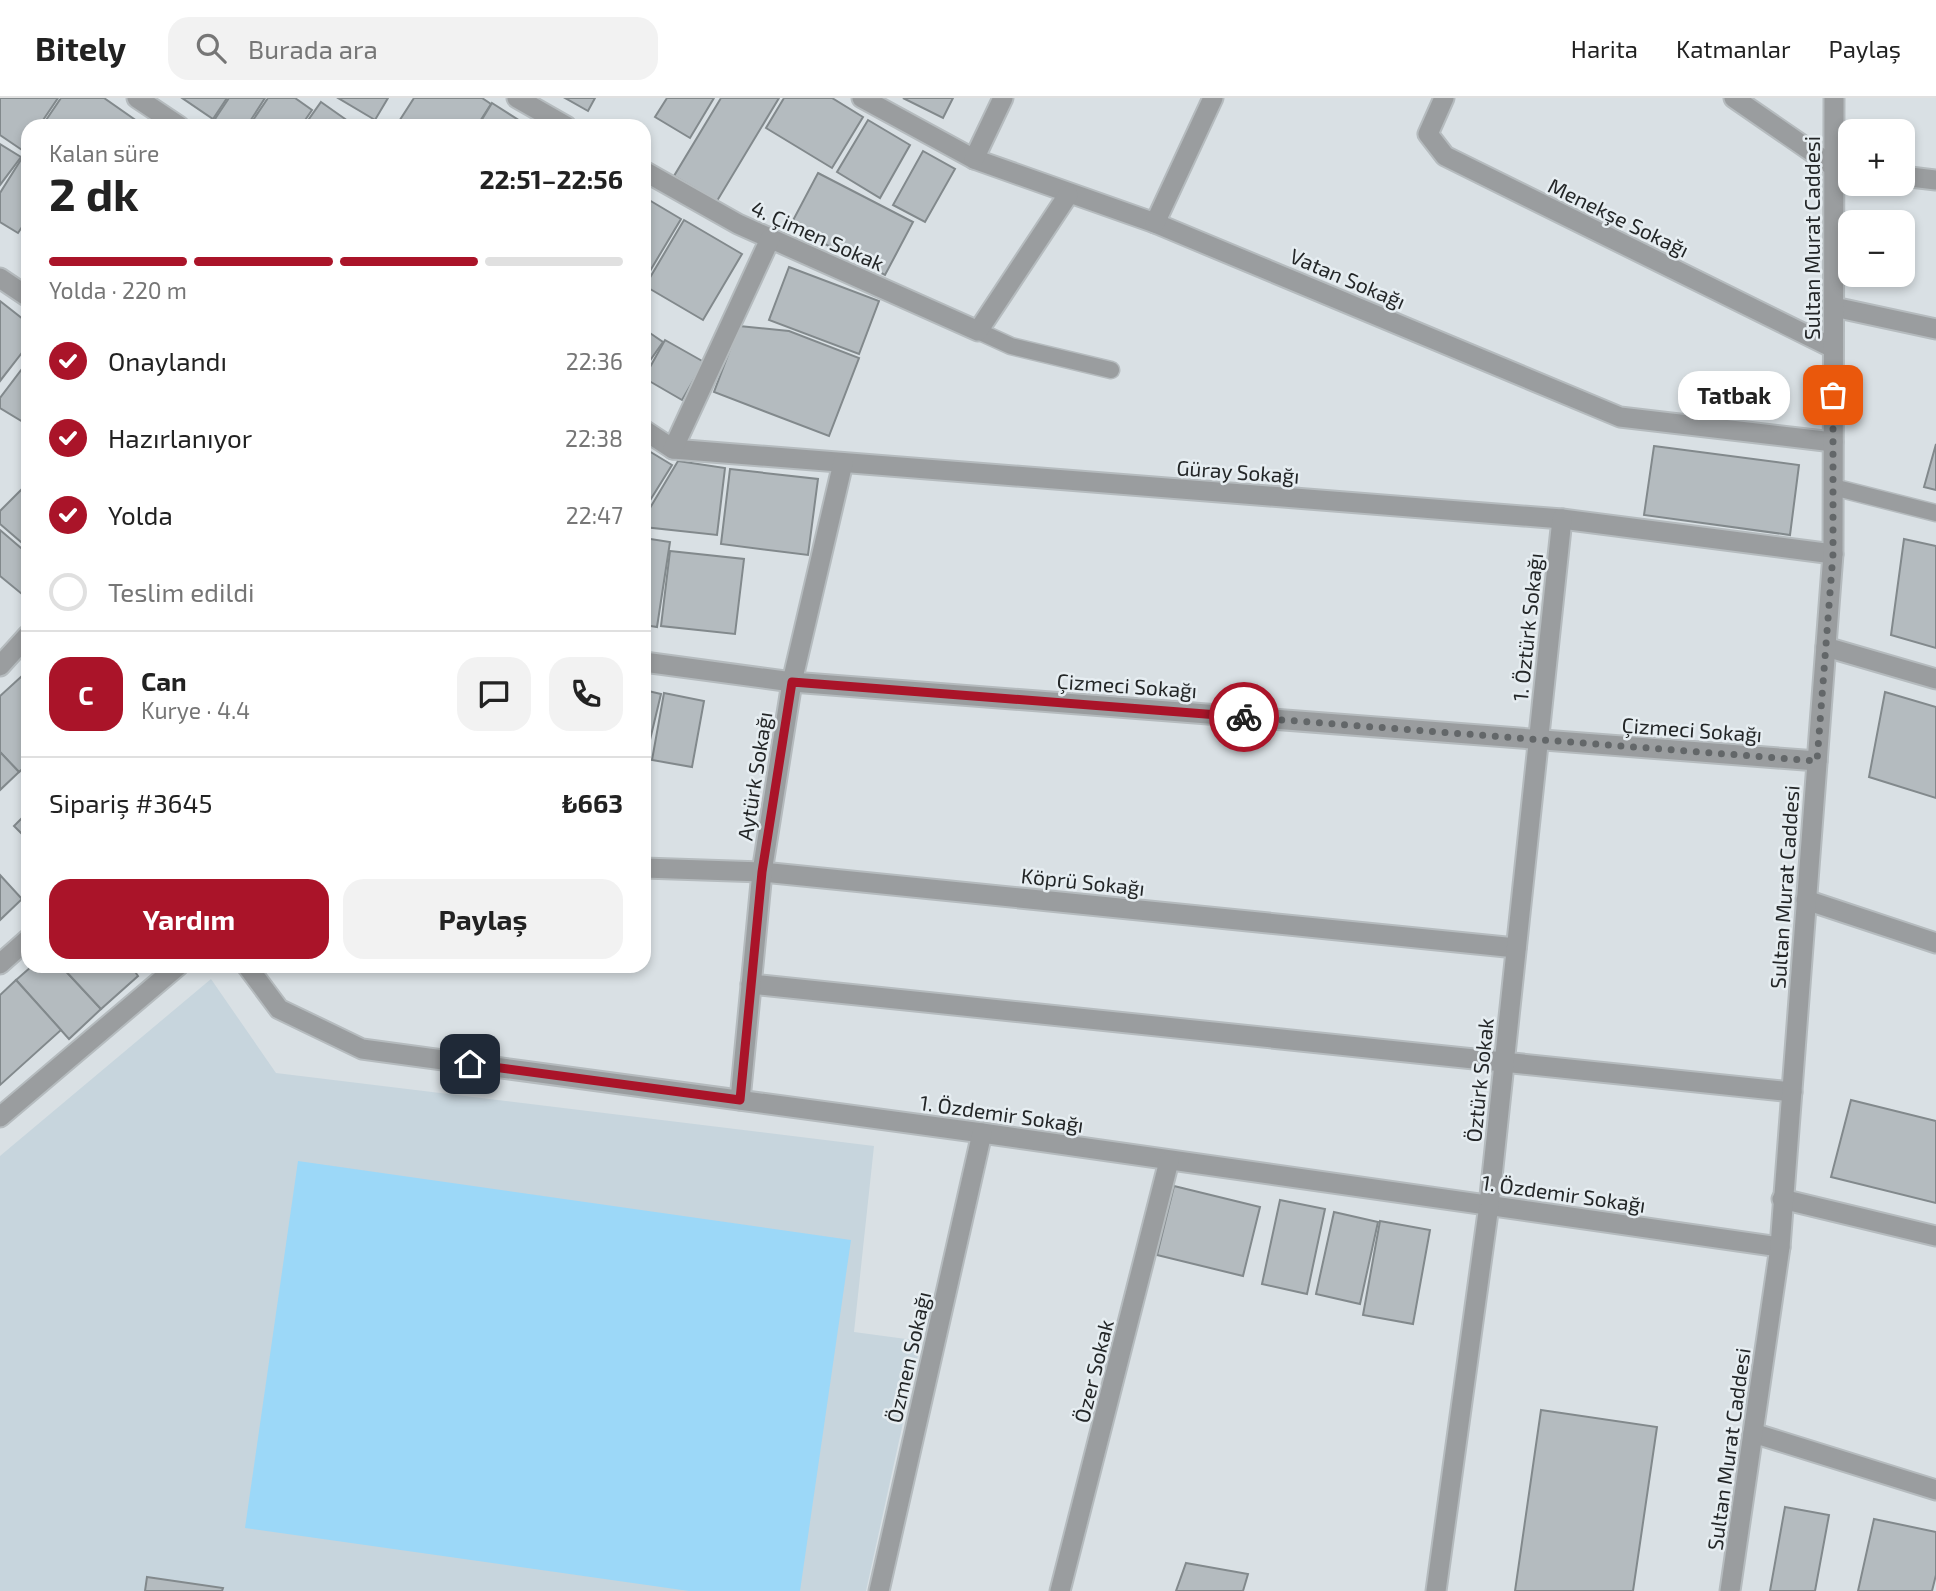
<!DOCTYPE html>
<html lang="tr">
<meta charset="utf-8">
<style>
:root{--surface:#fff;--page:#f2f2f2;--text:#222;--muted:#767676;--line:#e0e0e0;--accent:#aa1429}
body{margin:0;font-family:"Exo 2",sans-serif;background:var(--page);color:var(--text);height:100vh;display:flex;flex-direction:column;font-size:26px;white-space:nowrap}
*{box-sizing:border-box;margin:0}
p{font-size:23px;color:var(--muted)}
.icon{flex:none;width:38px;height:38px;fill:none;stroke:currentColor;stroke-width:2;stroke-linecap:round;stroke-linejoin:round}
.map{position:relative;flex:1;overflow:hidden}
.side{position:absolute;left:21px;top:21px;width:630px;height:854px;display:flex;flex-direction:column;background:var(--surface);border-radius:21px;box-shadow:0 4px 10px #0003}
.side>*{flex:none}
.fabs{position:absolute;left:1838px;top:21px;display:grid;gap:14px}
.fabs a{display:grid;place-items:center;width:77px;height:77px;border-radius:14px;background:var(--surface);box-shadow:0 4px 10px #0003;font-size:35px}
.pin{position:absolute;display:grid;place-items:center;width:60px;height:60px;color:#fff;margin:-30px;border-radius:14px;box-shadow:0 4px 10px #0006}
.courier{position:absolute;display:grid;place-items:center;width:70px;height:70px;margin:-35px;border:5px solid #aa1429;border-radius:50%;background:#fff;color:#222;box-shadow:0 2px 9px #0007}
.bubble{position:absolute;height:49px;border-radius:21px;background:var(--surface);box-shadow:0 4px 10px #0003;font-size:23px;font-weight:700;line-height:49px;text-align:center}
.summary em{font-style:normal;font-weight:700}
.summary div{display:flex;flex-direction:column-reverse}
.summary{display:flex;align-items:center;justify-content:space-between;height:119px;padding:0 28px}
h1{font-size:46px;font-weight:700;line-height:52px}
.bar{display:grid;grid-template-columns:repeat(4,1fr);gap:10px 7px;align-content:center;height:84px;padding:0 28px}
.bar i{height:9px;border-radius:5px;background:var(--line)}
.bar .current{background:var(--accent)}
.bar p{grid-column:span 4}
.line{display:flex;align-items:center;gap:18px;padding:0 28px;border-top:2px solid var(--line)}
.line div{flex:1}
.round{display:grid;place-items:center;flex:none;width:74px;height:74px;border-radius:21px;background:var(--page)}
ol{padding:0 28px;list-style:none}
li{display:flex;align-items:center;gap:21px;height:77px}
li p{margin-inline-start:auto}
li .icon{padding:7px;border-radius:50%;background:var(--accent);color:#fff;stroke-width:4}
li:last-child{color:var(--muted)}
li i{width:38px;height:38px;border:4px solid var(--line);border-radius:50%}
.cta{display:flex;gap:14px;margin-top:auto;padding:14px 28px}
.cta a{flex:1;height:80px;border-radius:21px;background:var(--accent);color:#fff;font-size:28px;font-weight:700;line-height:80px;text-align:center}
.cta a+a{background:var(--page);color:var(--text)}
header{display:flex;align-items:center;gap:42px;box-sizing:border-box;height:98px;padding:0 35px;background:var(--surface);border-bottom:2px solid var(--line)}
header strong{font-size:33px}
nav{display:flex;gap:38px;margin-inline-start:auto;font-size:24px}
.search{width:490px;height:63px;background:var(--page);display:flex;align-items:center;gap:18px;box-sizing:border-box;padding:0 24px;border-radius:21px;color:var(--muted);font-size:26px}
.map>svg:first-child{display:block}
.built{fill:#c7d5dd}
.green{fill:#9cd8f8}
.building{fill:#b4bbbf;stroke:#82898c;stroke-width:2}
.lines{fill:none;stroke-linecap:round;stroke-linejoin:round}
.service-casing{stroke:#b5bbbe;stroke-width:19}
.minor-casing{stroke:#b5bbbe;stroke-width:23}
.tertiary-casing{stroke:#b5bbbe;stroke-width:23}
.service{stroke:#9a9d9f;stroke-width:16}
.minor{stroke:#9a9d9f;stroke-width:19}
.tertiary{stroke:#9a9d9f;stroke-width:19}
.done{stroke:#636769;stroke-width:7;stroke-dasharray:0 12.6}
.route{stroke:#aa1429;stroke-width:9}
.labels{text-anchor:middle;dominant-baseline:central;stroke-width:5;stroke-linejoin:round;paint-order:stroke}
.street-label{font-size:21px;fill:#232627;stroke:#e6edf1}
</style>
<header>
<strong>Bitely</strong>
<div class="search"><svg class="icon" aria-label="search" viewBox="0 0 24 24"><circle cx="10" cy="10" r="6"/><path d="M15 15l6 6"/></svg>Burada ara</div>
<nav><a>Harita</a><a>Katmanlar</a><a>Paylaş</a></nav>
</header>
<div class="map">
<svg width="1936" height="1493" viewBox="0 0 1936 1493">
<rect width="100%" height="100%" fill="#d9e0e4"/>
<polygon class="built" points="211,881 276,975 874,1048 854,1234 921,1243 866,1493 0,1493 0,1058"/>
<polygon class="green" points="298,1063 851,1142 800,1493 689,1493 245,1430"/>
<g class="building">
<polygon points="0,0 58,0 39,28 28,28 28,44 22,52 0,37"/>
<polygon points="61,0 104,0 144,28 42,28"/>
<polygon points="182,0 227,0 213,21"/>
<polygon points="229,0 265,0 247,28 227,28 215,21"/>
<polygon points="268,0 295,0 312,12 301,28 249,28"/>
<polygon points="338,0 388,0 375,22"/>
<polygon points="414,0 482,0 491,6 477,28 396,28"/>
<polygon points="565,0 595,0 588,13"/>
<polygon points="667,0 714,0 690,40 655,19"/>
<polygon points="721,0 779,0 717,103 674,78"/>
<polygon points="784,0 832,0 863,19 832,70 766,30"/>
<polygon points="903,0 953,0 943,20"/>
<polygon points="321,4 355,28 304,28"/>
<polygon points="492,5 528,28 478,28"/>
<polygon points="868,22 910,47 880,100 837,74"/>
<polygon points="0,46 21,59 0,87"/>
<polygon points="923,53 955,71 925,124 893,107"/>
<polygon points="22,60 28,63 28,120 18,135 0,124 0,95"/>
<polygon points="818,75 913,124 885,177 790,128"/>
<polygon points="644,99 681,121 644,183"/>
<polygon points="684,122 742,156 703,222 645,188"/>
<polygon points="789,169 879,203 859,256 769,222"/>
<polygon points="0,203 28,225 28,247 0,283"/>
<polygon points="739,228 789,233 859,260 829,338 714,294"/>
<polygon points="644,231 663,244 644,271"/>
<polygon points="665,242 704,264 682,302 644,280"/>
<polygon points="28,263 28,327 0,310 0,300"/>
<polygon points="1936,346 1936,392 1924,389"/>
<polygon points="1654,348 1799,367 1790,437 1644,417"/>
<polygon points="644,350 672,367 644,412"/>
<polygon points="678,363 725,370 717,437 644,429 644,420"/>
<polygon points="730,371 818,381 808,457 721,446"/>
<polygon points="28,385 28,450 0,426 0,413"/>
<polygon points="0,432 28,456 28,501 0,478"/>
<polygon points="644,440 670,444 657,529 644,527"/>
<polygon points="1904,441 1936,448 1936,550 1891,537"/>
<polygon points="670,453 744,461 735,536 661,528"/>
<polygon points="22,578 28,585 28,666 19,674 0,654 0,598"/>
<polygon points="644,592 661,596 644,667"/>
<polygon points="1885,594 1936,609 1936,700 1869,679"/>
<polygon points="664,595 704,603 692,669 652,662"/>
<polygon points="0,654 19,674 0,692"/>
<polygon points="28,714 28,742 14,728"/>
<polygon points="0,777 22,801 0,822"/>
<polygon points="32,868 61,868 101,911 69,941 16,882"/>
<polygon points="61,868 131,868 138,878 101,911"/>
<polygon points="16,882 61,932 0,987 0,897"/>
<polygon points="1851,1002 1936,1023 1936,1105 1831,1079"/>
<polygon points="1174,1088 1260,1109 1243,1178 1157,1157"/>
<polygon points="1280,1102 1325,1111 1307,1196 1262,1186"/>
<polygon points="1334,1114 1378,1124 1360,1206 1316,1196"/>
<polygon points="1380,1123 1430,1132 1413,1226 1363,1217"/>
<polygon points="1541,1312 1657,1329 1633,1493 1515,1493"/>
<polygon points="1785,1409 1829,1417 1815,1493 1770,1493"/>
<polygon points="1874,1421 1936,1434 1936,1477 1932,1493 1858,1493"/>
<polygon points="1186,1465 1248,1476 1243,1493 1176,1493"/>
<polygon points="147,1479 223,1490 222,1493 145,1493"/>
</g>
<g class="lines">
<g class="service-casing">
<g id="service">
<polyline points="978,233 1011,248 1111,272"/>
<polyline points="1833,389 1936,415"/>
</g>
</g>
<g class="minor-casing">
<g id="minor">
<polyline points="137,0 179,28"/>
<polyline points="517,0 566,28"/>
<polyline points="862,0 974,61 1155,125 1620,319 1833,344"/>
<polyline points="1444,0 1428,36 1445,58 1833,250"/>
<polyline points="1734,0 1834,69 1850,71"/>
<polyline points="974,61 1003,0"/>
<polyline points="644,73 738,126 978,233 1068,97"/>
<polyline points="1902,78 1936,82"/>
<polyline points="1155,125 1213,0"/>
<polyline points="0,180 28,199"/>
<polyline points="1834,209 1936,231"/>
<polyline points="644,332 673,351 1562,421 1833,456"/>
<polyline points="673,351 770,141"/>
<polyline points="1826,549 1936,581"/>
<polyline points="644,564 792,584 1817,663"/>
<polyline points="0,568 28,537"/>
<polyline points="644,770 762,774 1516,850"/>
<polyline points="1806,802 1936,845"/>
<polyline points="0,866 28,841"/>
<polyline points="247,868 279,911 362,951 982,1035 1780,1149"/>
<polyline points="751,886 1792,994"/>
<polyline points="740,1002 762,774 792,584 843,365"/>
<polyline points="0,1019 178,868"/>
<polyline points="1782,1101 1936,1138"/>
<polyline points="1753,1335 1936,1392"/>
<polyline points="879,1493 982,1035"/>
<polyline points="1060,1493 1169,1063"/>
<polyline points="1436,1493 1489,1107 1562,421"/>
</g>
</g>
<g class="tertiary-casing">
<polyline id="tertiary" points="1730,1493 1780,1149 1833,456 1834,0"/>
</g>
<use href="#service" class="service"/>
<use href="#minor" class="minor"/>
<use href="#tertiary" class="tertiary"/>
</g>
<g class="lines">
<polyline class="done" points="1244,619 1817,663 1833,456 1833,297"/>
<polyline class="route" points="470,966 740,1002 762,774 792,584 1244,619"/>
</g>
<g class="labels">
<g class="street-label">
<text transform="translate(1619 119) rotate(26)">Menekşe Sokağı</text>
<text transform="translate(818 137) rotate(24)">4. Çimen Sokak</text>
<text transform="translate(1811 140) rotate(-90)">Sultan Murat Caddesi</text>
<text transform="translate(1348 180) rotate(23)">Vatan Sokağı</text>
<text transform="translate(1238 373) rotate(4)">Güray Sokağı</text>
<text transform="translate(1527 529) rotate(-84)">1. Öztürk Sokağı</text>
<text transform="translate(1127 587) rotate(4)">Çizmeci Sokağı</text>
<text transform="translate(1692 631) rotate(4)">Çizmeci Sokağı</text>
<text transform="translate(754 678) rotate(-81)">Aytürk Sokağı</text>
<text transform="translate(1083 783) rotate(6)">Köprü Sokağı</text>
<text transform="translate(1784 789) rotate(-86)">Sultan Murat Caddesi</text>
<text transform="translate(1479 982) rotate(-84)">Öztürk Sokak</text>
<text transform="translate(1002 1015) rotate(8)">1. Özdemir Sokağı</text>
<text transform="translate(1564 1095) rotate(8)">1. Özdemir Sokağı</text>
<text transform="translate(908 1259) rotate(-77)">Özmen Sokağı</text>
<text transform="translate(1093 1273) rotate(-76)">Özer Sokak</text>
<text transform="translate(1728 1351) rotate(-82)">Sultan Murat Caddesi</text>
</g>
</g>
</svg>
<div class="fabs">
<a>+</a>
<a>−</a>
</div>
<div class="pin" style="left:1833px;top:297px;background:#ea580c"><svg class="icon" aria-label="bag" viewBox="0 0 24 24"><path d="M5 8h14l-1 12H6zM9 8a3 3 0 0 1 6 0"/></svg></div>
<div class="pin" style="left:470px;top:966px;background:#1f2937"><svg class="icon" aria-label="home" viewBox="0 0 24 24"><path d="M3 11l9-7 9 7M6 9v11h12V9"/></svg></div>
<div class="courier" style="left:1244px;top:619px"><svg class="icon" aria-label="bike" viewBox="0 0 24 24"><circle cx="6" cy="16" r="4"/><circle cx="18" cy="16" r="4"/><path d="M6 16l4-8h5l3 8M10 8l3 8H6M13 5h3"/></svg></div>
<div class="bubble" style="left:1678px;top:273px;width:112px">Tatbak</div>
<section class="side">
<div class="summary"><div><h1>2 dk</h1><p>Kalan süre</p></div><em>22:51–22:56</em></div>
<div class="bar"><i class="current"></i><i class="current"></i><i class="current"></i><i></i><p>Yolda · 220 m</p></div>
<ol>
<li><svg class="icon" aria-label="check" viewBox="0 0 24 24"><path d="M5 12l5 5 9-10"/></svg>Onaylandı<p>22:36</p></li>
<li><svg class="icon" aria-label="check" viewBox="0 0 24 24"><path d="M5 12l5 5 9-10"/></svg>Hazırlanıyor<p>22:38</p></li>
<li><svg class="icon" aria-label="check" viewBox="0 0 24 24"><path d="M5 12l5 5 9-10"/></svg>Yolda<p>22:47</p></li>
<li><i></i>Teslim edildi</li>
</ol>
<div class="line" style="height:126px"><b class="round" style="background:var(--accent);color:#fff">C</b><div><b>Can</b><p>Kurye · 4.4</p></div><a class="round"><svg class="icon" aria-label="chat" viewBox="0 0 24 24"><path d="M4 5h16v11H9l-5 4z"/></svg></a><a class="round"><svg class="icon" aria-label="phone" viewBox="0 0 24 24"><path d="M5 4h4l2 5-3 2q2 4 5 5l2-3 5 2v4C11 20 4 13 5 4z"/></svg></a></div>
<div class="line" style="height:91px"><div>Sipariş #3645</div><b>₺663</b></div>
<div class="cta"><a>Yardım</a><a>Paylaş</a></div>
</section>
</div>
